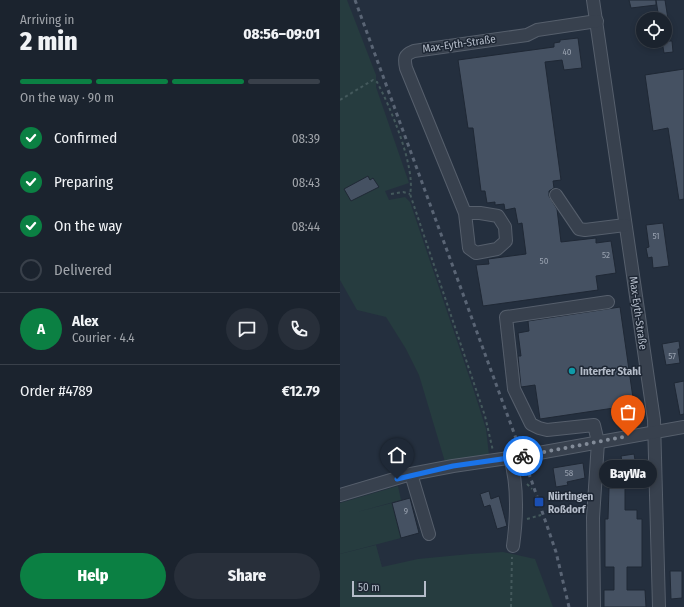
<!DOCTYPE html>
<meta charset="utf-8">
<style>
:root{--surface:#1b232e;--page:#282f3a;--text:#f1f3f6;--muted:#a0a4aa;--line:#39404a;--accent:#0b8043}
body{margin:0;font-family:"Fira Sans Condensed",sans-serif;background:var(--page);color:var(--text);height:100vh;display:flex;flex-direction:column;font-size:15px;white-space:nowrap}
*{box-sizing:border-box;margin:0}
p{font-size:13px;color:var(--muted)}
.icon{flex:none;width:22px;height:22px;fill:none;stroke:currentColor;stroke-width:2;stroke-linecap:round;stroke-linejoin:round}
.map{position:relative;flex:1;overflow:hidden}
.sheet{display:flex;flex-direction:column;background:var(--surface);width:340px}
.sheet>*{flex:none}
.buttons{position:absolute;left:296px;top:12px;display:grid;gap:8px}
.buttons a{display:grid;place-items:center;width:36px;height:36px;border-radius:50%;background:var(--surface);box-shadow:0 2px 6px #0003,0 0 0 1px var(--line);font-size:20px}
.scale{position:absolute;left:12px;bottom:10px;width:74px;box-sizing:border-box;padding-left:4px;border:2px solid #b4bcc9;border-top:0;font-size:11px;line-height:14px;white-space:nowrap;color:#b4bcc9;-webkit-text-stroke:3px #1d2633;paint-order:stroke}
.pin{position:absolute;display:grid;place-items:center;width:34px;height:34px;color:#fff;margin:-41px -17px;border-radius:50% 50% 50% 0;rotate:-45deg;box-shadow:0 0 4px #0007}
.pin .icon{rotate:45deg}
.courier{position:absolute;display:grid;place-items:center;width:40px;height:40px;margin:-20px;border:3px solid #1a73e8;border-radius:50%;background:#fff;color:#222;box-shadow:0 1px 5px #0007}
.bubble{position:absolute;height:28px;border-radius:14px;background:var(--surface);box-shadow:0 2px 6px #0003,0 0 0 1px var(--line);font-size:13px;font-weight:800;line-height:28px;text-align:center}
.summary em{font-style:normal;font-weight:800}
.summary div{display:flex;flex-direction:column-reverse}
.summary{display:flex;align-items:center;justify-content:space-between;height:68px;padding:0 20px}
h1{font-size:26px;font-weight:800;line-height:30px}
.bar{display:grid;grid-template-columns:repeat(4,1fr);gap:6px 4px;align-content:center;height:48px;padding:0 20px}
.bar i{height:5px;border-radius:3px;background:var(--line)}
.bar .current{background:var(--accent)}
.bar p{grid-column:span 4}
.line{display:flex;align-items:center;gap:10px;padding:0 20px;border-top:1px solid var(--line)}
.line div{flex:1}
.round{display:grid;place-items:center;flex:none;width:42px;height:42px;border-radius:21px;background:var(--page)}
ol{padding:0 20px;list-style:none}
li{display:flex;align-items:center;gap:12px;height:44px}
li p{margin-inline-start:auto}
li .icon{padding:4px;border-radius:50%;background:var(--accent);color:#fff;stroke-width:4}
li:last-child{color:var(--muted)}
li i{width:22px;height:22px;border:2px solid var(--line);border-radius:50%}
.action{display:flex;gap:8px;margin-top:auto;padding:8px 20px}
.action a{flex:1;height:46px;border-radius:24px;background:var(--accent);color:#fff;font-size:16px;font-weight:800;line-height:46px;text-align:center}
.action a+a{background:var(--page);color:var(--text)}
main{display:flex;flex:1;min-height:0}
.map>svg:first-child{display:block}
.green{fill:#263c3f}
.building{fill:#455162;stroke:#1f2835}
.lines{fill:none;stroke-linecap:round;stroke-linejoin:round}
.minor-casing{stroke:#565f6c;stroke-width:14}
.path{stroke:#44595c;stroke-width:2;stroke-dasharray:3 3;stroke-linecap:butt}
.minor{stroke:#38414e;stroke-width:12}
.rail{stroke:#5a6575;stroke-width:3;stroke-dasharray:4 4;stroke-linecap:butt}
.done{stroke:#828b98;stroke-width:4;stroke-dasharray:0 7.2}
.route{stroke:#1a73e8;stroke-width:5}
.culture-dot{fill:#0f9aa8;stroke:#1d2633;stroke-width:1.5}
.transit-dot{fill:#1a4fb4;stroke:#1d2633;stroke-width:1.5}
.labels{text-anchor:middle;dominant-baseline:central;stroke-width:3;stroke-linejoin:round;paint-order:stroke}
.number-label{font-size:9px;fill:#98a1af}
.street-label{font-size:11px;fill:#b4bcc9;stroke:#1d2633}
.poi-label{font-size:11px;font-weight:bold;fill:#b4bcc9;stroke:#1d2633;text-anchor:start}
</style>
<main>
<section class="sheet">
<div class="summary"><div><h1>2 min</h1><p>Arriving in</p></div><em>08:56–09:01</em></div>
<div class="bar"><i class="current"></i><i class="current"></i><i class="current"></i><i></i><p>On the way · 90 m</p></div>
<ol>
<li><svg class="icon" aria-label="check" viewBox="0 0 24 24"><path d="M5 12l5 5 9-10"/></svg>Confirmed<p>08:39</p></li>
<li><svg class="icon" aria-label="check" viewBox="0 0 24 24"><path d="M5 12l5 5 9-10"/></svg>Preparing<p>08:43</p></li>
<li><svg class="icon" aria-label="check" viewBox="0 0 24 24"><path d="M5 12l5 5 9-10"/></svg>On the way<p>08:44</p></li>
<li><i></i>Delivered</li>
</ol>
<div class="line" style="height:72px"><b class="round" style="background:var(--accent);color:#fff">A</b><div><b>Alex</b><p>Courier · 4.4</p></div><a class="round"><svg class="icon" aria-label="chat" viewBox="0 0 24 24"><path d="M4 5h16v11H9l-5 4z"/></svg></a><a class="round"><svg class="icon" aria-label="phone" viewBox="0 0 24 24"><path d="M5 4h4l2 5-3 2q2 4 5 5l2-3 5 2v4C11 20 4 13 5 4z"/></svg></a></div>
<div class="line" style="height:52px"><div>Order #4789</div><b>€12.79</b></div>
<div class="action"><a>Help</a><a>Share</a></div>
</section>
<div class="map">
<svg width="344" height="607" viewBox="0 0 344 607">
<rect width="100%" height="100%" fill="#242f3e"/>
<g class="green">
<polygon points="0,0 7,0 36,75 36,87 69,183 45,191 49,200 65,197 70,202 133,388 146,429 149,455 105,462 79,375 66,349 46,317 17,310 0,280"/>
<polygon points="58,486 61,500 17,512 52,503 61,538 0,554 0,503"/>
<polygon points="36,545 42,567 78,559 130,554 163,552 195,559 213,607 0,607 0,554"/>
</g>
<g class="building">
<polygon points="289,0 316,0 316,5 291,8"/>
<polygon points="316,0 325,0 328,19 319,19"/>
<polygon points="238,38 242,68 224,70 222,60 205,62 221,180 213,181 214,188 209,191 209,196 217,209 221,242 256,238 256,243 271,241 276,273 256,276 258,290 143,306 136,265 149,264 148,259 186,254 182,223 178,224 175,208 165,210 164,204 155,205 155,202 147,203 145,191 141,191 133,128 128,128 118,60 214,47 214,43 220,42 220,40"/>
<polygon points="322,41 332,41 333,52 324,53"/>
<polygon points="344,69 344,199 339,200 328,128 313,131 305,75"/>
<polygon points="28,176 30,180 33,178 39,187 11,201 4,189"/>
<polygon points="323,223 329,266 313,268 312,257 308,258 306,248 309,247 306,225"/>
<polygon points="280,307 294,405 200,419 195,385 181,387 178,356 181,356 178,333 189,331 188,321"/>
<polygon points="339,341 340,349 338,349 340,363 326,365 322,344"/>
<polygon points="344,381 344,414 340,415 334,383"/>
<polygon points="294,454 299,482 286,485 281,456"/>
<polygon points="243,463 245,478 227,482 228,485 216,487 213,468"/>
<polygon points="269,488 285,488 285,510 297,510 297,519 302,519 302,567 287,567 287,590 305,590 306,607 264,607 264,590 274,590 274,567 265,567 265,519 268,519"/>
<polygon points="149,491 151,499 159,496 167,526 157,529 150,505 144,507 140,494"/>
<polygon points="70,498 79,533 61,538 52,503"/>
<polygon points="330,571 342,571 342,598 331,599"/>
</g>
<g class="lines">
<g class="minor-casing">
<g id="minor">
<polyline points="253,0 314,420 319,607"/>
<polyline points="216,195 239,229 245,230 285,225"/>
<path d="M 125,213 L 140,213 L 158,216 L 165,227 L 166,241 L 157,249 L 136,253 L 129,248 L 125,213 L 66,68 C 64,58 64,55 74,51 L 187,35 L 197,30 L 257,21"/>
<path d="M 170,457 C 178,485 177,517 173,546"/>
<polyline points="71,474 89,534"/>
<polyline points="0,495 71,474 113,466 182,456 344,427"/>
<polyline points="254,607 253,518 258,442 254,425 207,430 199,428 191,424 174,389 166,317 268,302"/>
</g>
</g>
<g class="path">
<path d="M 0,100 L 33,80 L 37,82 C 50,106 76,168 70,194 L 145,416 L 153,451"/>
<polyline points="51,194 63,192 70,194"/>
<polyline points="187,484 192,489"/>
<polyline points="187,519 201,515"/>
<polyline points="171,607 172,557"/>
</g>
<use href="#minor" class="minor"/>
<polyline class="rail" points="15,0 192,482 216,552 229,607"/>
</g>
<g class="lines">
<polyline class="done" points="183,456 288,436"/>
<polyline class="route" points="57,479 113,466 183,456"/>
</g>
<circle class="culture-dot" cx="232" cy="371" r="4"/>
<rect class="transit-dot" x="194" y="497" width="10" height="10" rx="2"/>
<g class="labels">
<g class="number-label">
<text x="227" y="52">40</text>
<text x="316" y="236">51</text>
<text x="266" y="255">52</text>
<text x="204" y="261">50</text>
<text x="332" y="356">57</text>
<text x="229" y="473">58</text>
<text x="66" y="511">9</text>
</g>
<g class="street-label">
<text transform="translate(119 44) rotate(-8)">Max-Eyth-Straße</text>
<text transform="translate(298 313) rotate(82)">Max-Eyth-Straße</text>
</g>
<g class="poi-label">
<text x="240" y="371">Interfer Stahl</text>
<text x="208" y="496">Nürtingen<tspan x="208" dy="13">Roßdorf</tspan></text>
</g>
</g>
</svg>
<div class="buttons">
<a><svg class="icon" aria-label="locate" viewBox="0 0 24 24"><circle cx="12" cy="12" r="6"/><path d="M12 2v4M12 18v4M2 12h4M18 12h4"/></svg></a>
</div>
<div class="scale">50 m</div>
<div class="pin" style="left:288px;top:436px;background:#ea580c"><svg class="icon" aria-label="bag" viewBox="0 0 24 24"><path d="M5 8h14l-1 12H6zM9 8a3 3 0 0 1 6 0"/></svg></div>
<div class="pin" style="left:57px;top:479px;background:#1f2937"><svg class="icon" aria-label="home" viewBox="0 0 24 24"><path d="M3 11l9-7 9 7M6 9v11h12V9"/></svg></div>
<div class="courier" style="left:183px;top:456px"><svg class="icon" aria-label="bike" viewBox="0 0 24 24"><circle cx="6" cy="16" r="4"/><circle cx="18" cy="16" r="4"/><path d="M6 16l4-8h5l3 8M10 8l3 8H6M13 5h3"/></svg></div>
<div class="bubble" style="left:259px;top:460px;width:58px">BayWa</div>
</div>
</main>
